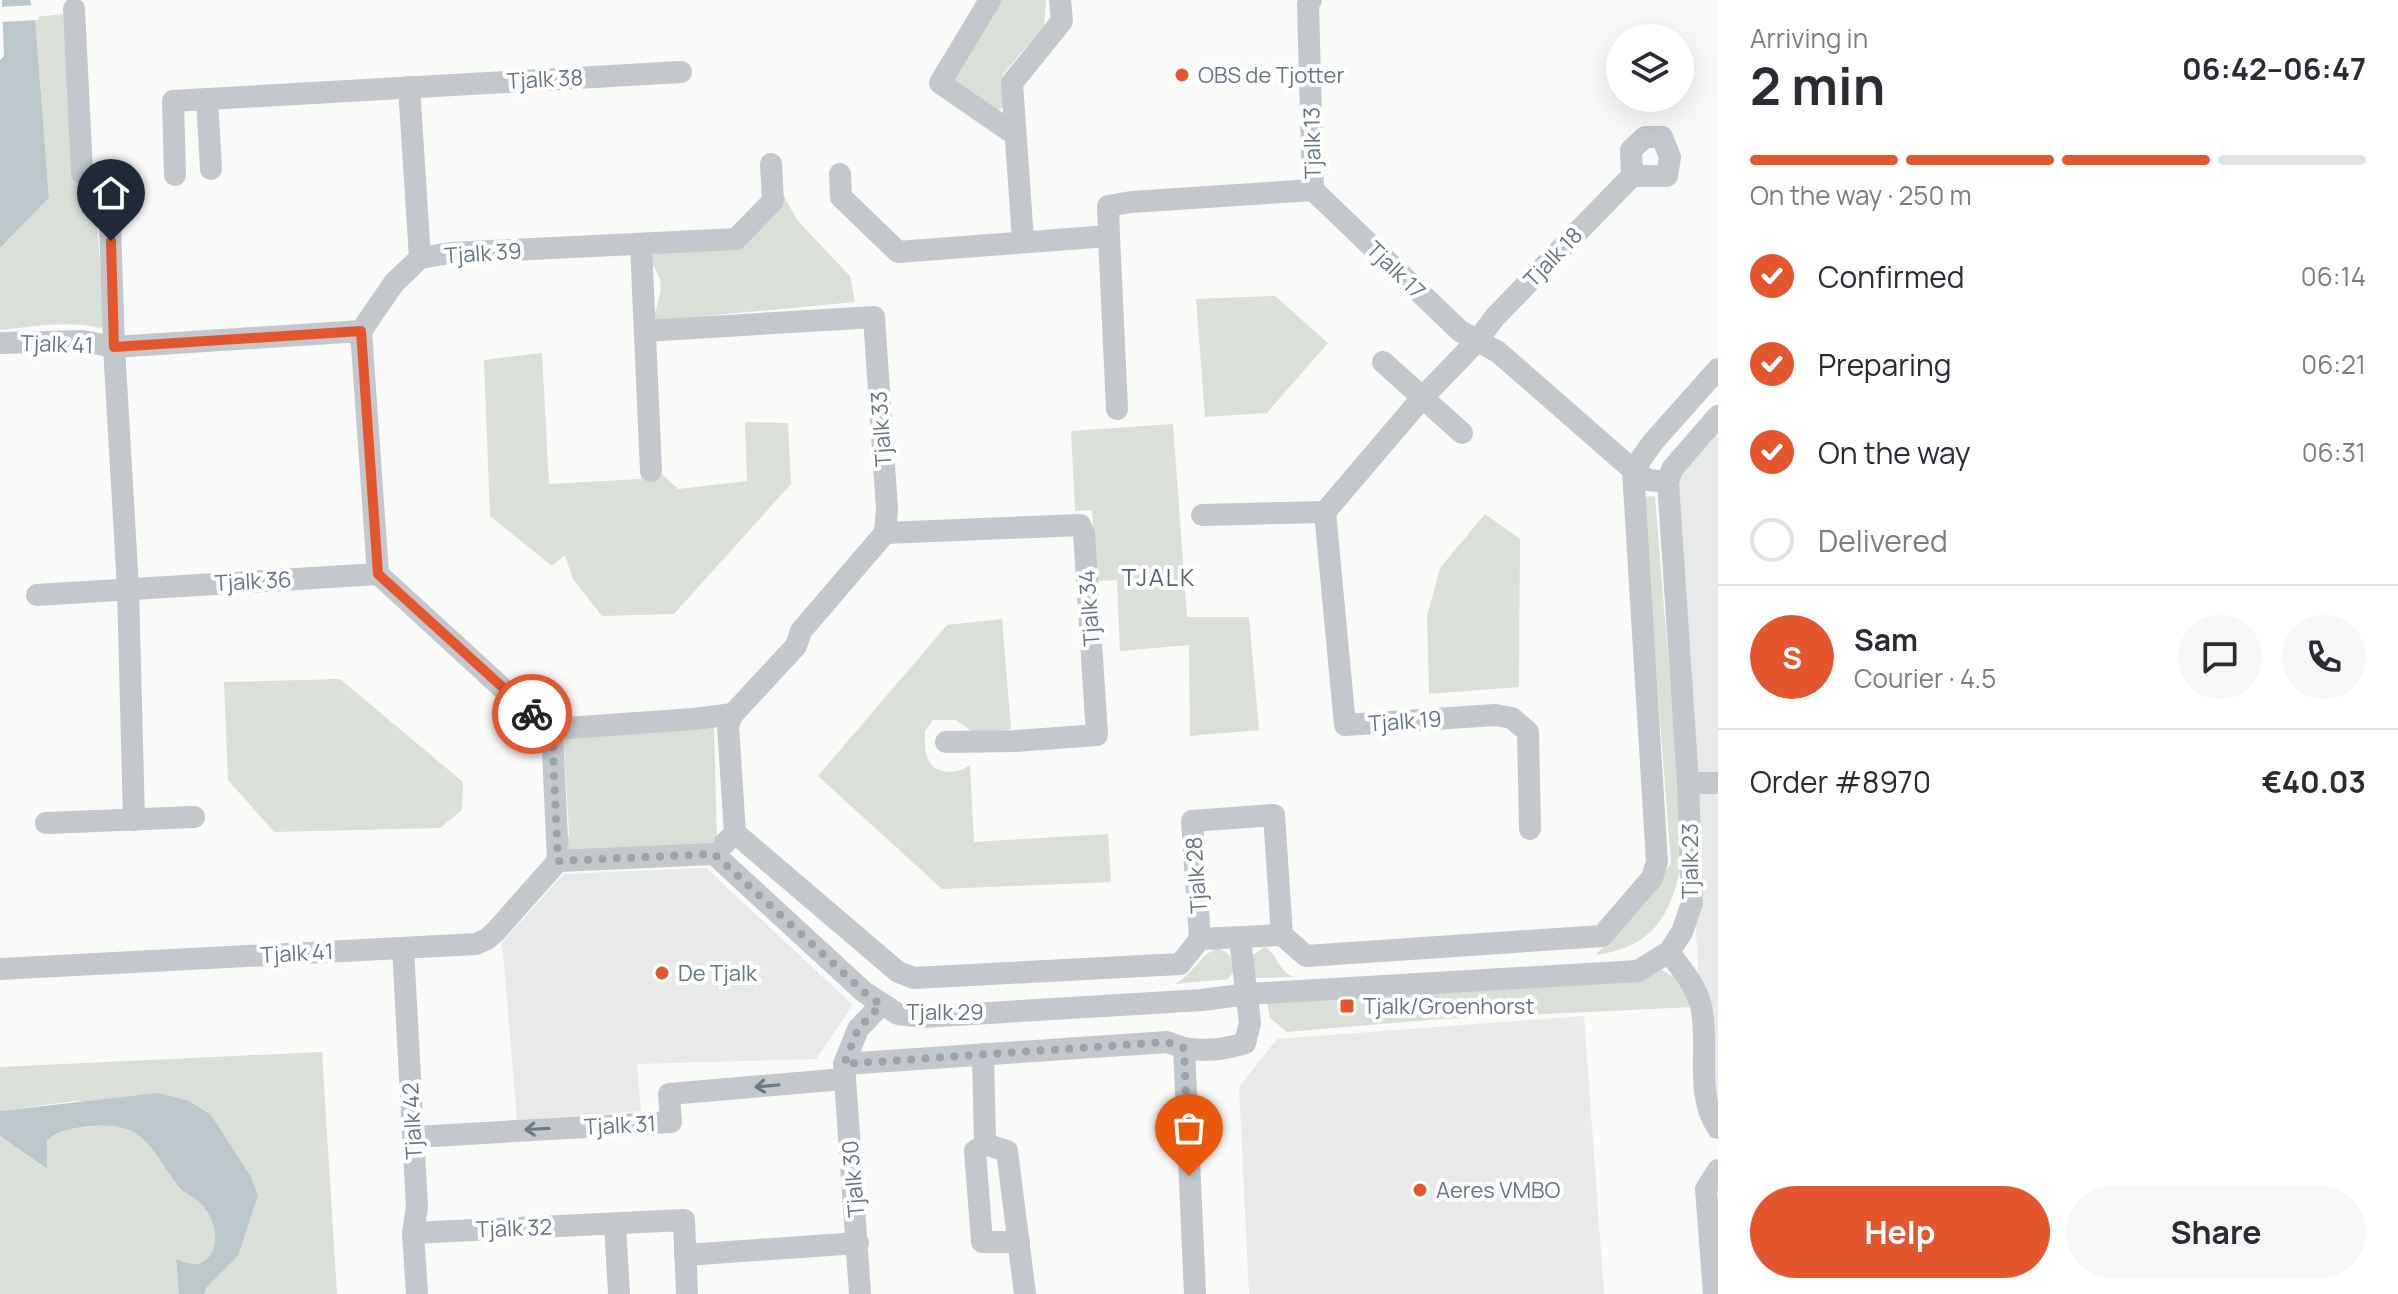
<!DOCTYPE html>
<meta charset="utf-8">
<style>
:root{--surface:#fff;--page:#f7f7f7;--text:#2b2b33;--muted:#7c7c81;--line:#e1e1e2;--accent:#e4572e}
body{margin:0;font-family:Manrope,sans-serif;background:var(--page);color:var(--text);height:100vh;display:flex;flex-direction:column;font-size:30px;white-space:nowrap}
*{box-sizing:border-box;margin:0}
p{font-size:26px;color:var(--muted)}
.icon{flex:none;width:44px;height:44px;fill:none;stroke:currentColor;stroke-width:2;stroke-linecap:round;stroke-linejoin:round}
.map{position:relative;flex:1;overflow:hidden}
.drawer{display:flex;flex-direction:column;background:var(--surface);width:680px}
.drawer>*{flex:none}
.buttons{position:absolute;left:1606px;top:24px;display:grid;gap:16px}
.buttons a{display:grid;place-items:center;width:88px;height:88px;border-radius:50%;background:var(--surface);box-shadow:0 8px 32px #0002;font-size:40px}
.pin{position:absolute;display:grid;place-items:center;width:68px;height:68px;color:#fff;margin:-82px -34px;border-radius:50% 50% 50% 0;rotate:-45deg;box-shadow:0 0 8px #0007}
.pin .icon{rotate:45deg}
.courier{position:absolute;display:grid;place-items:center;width:80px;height:80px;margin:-40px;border:6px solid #e4572e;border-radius:50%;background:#fff;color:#222;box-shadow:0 2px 10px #0007}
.headline em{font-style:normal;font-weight:700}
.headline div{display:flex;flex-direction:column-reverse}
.headline{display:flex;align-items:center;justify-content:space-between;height:136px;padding:0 32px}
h1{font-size:52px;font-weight:700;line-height:60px}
.bar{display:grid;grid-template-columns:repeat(4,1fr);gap:12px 8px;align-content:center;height:96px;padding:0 32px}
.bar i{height:10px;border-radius:6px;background:var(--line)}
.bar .on{background:var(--accent)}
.bar p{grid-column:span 4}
.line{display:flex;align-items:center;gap:20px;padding:0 32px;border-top:2px solid var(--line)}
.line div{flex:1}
.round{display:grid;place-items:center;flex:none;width:84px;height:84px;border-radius:42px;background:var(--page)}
ol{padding:0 32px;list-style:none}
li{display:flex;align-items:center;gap:24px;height:88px}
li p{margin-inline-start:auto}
li .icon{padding:8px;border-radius:50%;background:var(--accent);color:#fff;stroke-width:4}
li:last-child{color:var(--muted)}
li i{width:44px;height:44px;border:4px solid var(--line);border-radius:50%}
.cta{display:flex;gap:16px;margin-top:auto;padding:16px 32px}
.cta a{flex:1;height:92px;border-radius:48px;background:var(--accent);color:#fff;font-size:32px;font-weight:700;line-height:92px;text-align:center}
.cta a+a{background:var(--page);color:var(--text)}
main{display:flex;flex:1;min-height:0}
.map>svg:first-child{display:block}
.built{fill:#e8e9e9}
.green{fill:#dadfd7}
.water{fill:#bbc7cb}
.pier{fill:#fafaf8}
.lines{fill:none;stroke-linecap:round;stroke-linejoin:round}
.minor{stroke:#c3c8cc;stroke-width:22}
.oneway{stroke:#6a7a87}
.done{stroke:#99a4ac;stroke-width:8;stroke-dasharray:0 14.4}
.route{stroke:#e4572e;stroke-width:10}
.poi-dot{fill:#e4572e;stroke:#fff;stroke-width:3}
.labels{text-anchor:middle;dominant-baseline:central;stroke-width:8;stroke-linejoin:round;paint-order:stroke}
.poi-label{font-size:22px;fill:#657683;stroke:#fff;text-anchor:start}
.street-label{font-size:22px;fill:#657683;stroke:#fff}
.neighbourhood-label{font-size:24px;letter-spacing:2px;fill:#57646e;stroke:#fff}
</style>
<main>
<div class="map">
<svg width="1718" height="1294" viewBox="0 0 1718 1294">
<rect width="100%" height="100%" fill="#fafaf8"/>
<g class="built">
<polygon points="1718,424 1718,1138 1709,1138 1667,479"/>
<polygon points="706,868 853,1005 816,1059 637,1064 641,1111 517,1120 502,942 564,874"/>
<polygon points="1584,1016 1604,1294 1249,1294 1239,1087 1277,1039"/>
</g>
<g class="green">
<polygon points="997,0 1046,0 1044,26 1003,74 1003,107 998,110 989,107 951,79"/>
<path d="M 63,14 L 81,188 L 94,188 L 105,326 L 100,328 C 68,320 32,327 0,330 L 0,248 L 49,198 L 35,17 Z"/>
<polygon points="777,183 797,220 850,276 855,302 653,321 661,290 660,279 652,263 651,249 738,239"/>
<polygon points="1275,296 1328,343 1267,413 1205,417 1196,299"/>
<polygon points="542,353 549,484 641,479 642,472 663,475 678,489 747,481 745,422 788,423 791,484 674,614 602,616 573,579 565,555 552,566 490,516 484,360"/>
<polygon points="1173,424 1187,617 1249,617 1259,730 1190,736 1189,645 1120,651 1117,580 1097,581 1092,510 1075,511 1071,431"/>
<path d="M 1655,496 L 1684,853 C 1672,910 1659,946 1596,955 L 1671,864 L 1643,497 Z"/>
<polygon points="1485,514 1520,539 1519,687 1429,694 1427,616 1440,568"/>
<path d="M 1002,619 L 1011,729 L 974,733 L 956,720 L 933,720 L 925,731 C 925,740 924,751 928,759 C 935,776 958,774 970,765 L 974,842 L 1108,834 L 1111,882 L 942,889 L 818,776 L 947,625 Z"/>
<polygon points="340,679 463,782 462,810 440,828 274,832 228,780 224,682"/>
<polygon points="714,720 717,845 555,858 569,834 563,727"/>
<path d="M 1265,947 C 1277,954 1278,970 1293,977 L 1257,978 L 1252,972 L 1252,955 Z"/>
<path d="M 1216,948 C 1229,951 1233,958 1234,971 L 1228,979 L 1175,984 C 1192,975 1199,957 1216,948 Z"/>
<polygon points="1662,970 1683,983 1693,1007 1440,1019 1287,1032 1270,1018 1267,1003"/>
<polygon points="322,1052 337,1294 204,1294 206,1288 238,1256 219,1129 211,1115 75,1101 0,1111 0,1067"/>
<path d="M 123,1118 L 222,1179 L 215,1262 L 191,1265 L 176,1260 L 179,1294 L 0,1294 L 0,1136 L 46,1169 L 47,1140 C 74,1119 105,1133 123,1118 Z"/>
</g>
<g class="water">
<polygon points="2,0 30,0 35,17 49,198 0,248 0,60 4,56"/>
<path d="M 158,1093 L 189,1101 L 211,1115 L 251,1177 L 258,1195 L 238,1256 L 206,1288 L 204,1294 L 179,1294 L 176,1259 C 188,1264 199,1268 209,1257 C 223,1240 212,1209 194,1198 C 187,1193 181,1191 176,1183 C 150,1147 143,1121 92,1126 C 74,1128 61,1129 47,1140 L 47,1169 L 0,1136 L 0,1111 Z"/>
</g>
<polygon class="pier" points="36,5 39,20 0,22 0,7"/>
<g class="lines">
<g class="minor">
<polyline points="990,0 940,83 1014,134"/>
<polyline points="1311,0 1308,4 1313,190"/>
<polyline points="74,9 82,173 100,183 109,194 114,347 361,331"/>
<polyline points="409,87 420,258"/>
<polyline points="207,99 211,169"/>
<polyline points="840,174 841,197 898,252 1109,236 1108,206 1131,202 1313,190 1460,331 1498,352 1633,470 1648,480 1668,482"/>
<polyline points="175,175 173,101 681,72"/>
<polyline points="1109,236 1117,409"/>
<polyline points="1023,240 1012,83 1062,21 1060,0"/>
<polyline points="641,245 651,471"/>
<polyline points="361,331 378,574 534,717 552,729 558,861"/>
<polyline points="361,331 394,283 420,258 451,253 736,239 773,201 771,164"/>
<polyline points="645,331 874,317 887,509 885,533 801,631 796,646 733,714 728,726 735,833 725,843"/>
<polyline points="0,343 83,341 114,347 128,588 134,820"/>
<polyline points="1383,362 1462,433"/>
<polyline points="1633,470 1653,442 1718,369"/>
<polyline points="1325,512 1345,725 1495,715 1512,718 1528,732 1530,829"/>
<polyline points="1202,515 1325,512 1422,398 1477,341 1495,317 1632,176 1667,176 1670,157 1662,137 1645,137 1631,150 1632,176"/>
<polyline points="885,533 1080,525 1084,533 1097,735 1015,741 946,742"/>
<polyline points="37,595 378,574"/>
<polyline points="552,729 694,719 733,714"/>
<polyline points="1688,783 1718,783"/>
<polyline points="46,823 194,817"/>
<polyline points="735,833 898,972 914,978 1180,964 1200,939 1282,935 1306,956 1602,936 1652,878 1657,862 1633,470"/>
<polyline points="558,861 714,854 864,992 898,1014 923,1017 1202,1000 1248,994 1638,971 1669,952 1682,932 1692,903 1688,783 1668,482 1672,469 1718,416"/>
<polyline points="1200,939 1192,821 1274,815 1282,935"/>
<polyline points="403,948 417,1207 413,1233 417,1294"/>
<path d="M 1669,952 C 1681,969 1696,985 1701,1006 C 1710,1044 1694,1095 1718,1128"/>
<polyline points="0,969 476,944 487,939 496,931 558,861"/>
<path d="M 1184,1048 C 1206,1052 1224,1050 1245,1043 L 1250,1023 L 1240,939"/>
<polyline points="983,1054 985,1144 975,1151 982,1242 1019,1242"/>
<polyline points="844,1064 1167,1042 1184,1048 1195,1294"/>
<polyline points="414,1137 671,1122 669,1094 844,1079"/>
<polyline points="985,1144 1007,1151 1025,1294"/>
<polyline points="615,1224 619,1294"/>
<polyline points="413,1233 684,1220 687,1294"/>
<polyline points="685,1255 858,1243"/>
<polyline points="860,1294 844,1064 858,1029 881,1005"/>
<polyline points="1714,1294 1706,1189 1718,1170"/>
</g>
</g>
<defs><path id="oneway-shaft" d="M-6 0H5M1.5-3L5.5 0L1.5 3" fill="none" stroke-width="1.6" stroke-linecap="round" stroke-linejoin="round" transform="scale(2)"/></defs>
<g class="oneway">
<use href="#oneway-shaft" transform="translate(767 1086) rotate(175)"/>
<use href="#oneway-shaft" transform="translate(537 1129) rotate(177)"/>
</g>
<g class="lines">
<polyline class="done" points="532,714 552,729 558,861 714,854 864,992 881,1005 858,1029 844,1064 1167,1042 1184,1048 1189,1176"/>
<polyline class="route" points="111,241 114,347 361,331 378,574 532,714"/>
</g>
<g class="poi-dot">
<circle cx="1182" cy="75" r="8"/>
<circle cx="662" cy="973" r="8"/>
<rect x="1339" y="998" width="16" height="16" rx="4"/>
<circle cx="1420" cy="1190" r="8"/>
</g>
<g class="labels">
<g class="poi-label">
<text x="1198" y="75">OBS de Tjotter</text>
<text x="678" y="973">De Tjalk</text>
<text x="1363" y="1006">Tjalk/Groenhorst</text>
<text x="1436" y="1190">Aeres VMBO</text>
</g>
<g class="street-label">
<text transform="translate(545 79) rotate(-3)">Tjalk 38</text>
<text transform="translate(1312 143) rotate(-91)">Tjalk 13</text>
<text transform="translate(483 253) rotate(-4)">Tjalk 39</text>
<text transform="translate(1553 257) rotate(-46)">Tjalk 18</text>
<text transform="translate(1396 270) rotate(44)">Tjalk 17</text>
<text transform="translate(57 344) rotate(2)">Tjalk 41</text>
<text transform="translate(881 429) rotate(-94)">Tjalk 33</text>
<text transform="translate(253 581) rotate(-3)">Tjalk 36</text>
<text transform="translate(1089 608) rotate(-94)">Tjalk 34</text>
<text transform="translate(1405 721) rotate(-4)">Tjalk 19</text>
<text transform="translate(1690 861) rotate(-90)">Tjalk 23</text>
<text transform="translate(1196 875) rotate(-94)">Tjalk 28</text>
<text transform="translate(297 953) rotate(-3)">Tjalk 41</text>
<text x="945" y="1012">Tjalk 29</text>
<text transform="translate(412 1121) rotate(-93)">Tjalk 42</text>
<text transform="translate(620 1125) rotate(-3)">Tjalk 31</text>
<text transform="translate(853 1179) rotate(-95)">Tjalk 30</text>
<text transform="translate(514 1228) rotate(-2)">Tjalk 32</text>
</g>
<g class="neighbourhood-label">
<text x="1159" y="576">TJALK</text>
</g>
</g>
</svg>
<div class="buttons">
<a><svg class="icon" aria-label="layers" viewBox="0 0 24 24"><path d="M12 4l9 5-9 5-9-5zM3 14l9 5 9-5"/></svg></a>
</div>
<div class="pin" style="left:1189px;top:1176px;background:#ea580c"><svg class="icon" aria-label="bag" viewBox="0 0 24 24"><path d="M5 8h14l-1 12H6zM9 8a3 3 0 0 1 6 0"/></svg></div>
<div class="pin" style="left:111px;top:241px;background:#1f2937"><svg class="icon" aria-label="home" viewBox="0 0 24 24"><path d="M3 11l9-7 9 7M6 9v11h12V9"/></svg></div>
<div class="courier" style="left:532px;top:714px"><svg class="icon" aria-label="bike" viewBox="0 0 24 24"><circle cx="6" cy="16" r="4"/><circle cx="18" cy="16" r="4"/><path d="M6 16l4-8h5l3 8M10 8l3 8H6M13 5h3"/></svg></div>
</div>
<section class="drawer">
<div class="headline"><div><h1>2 min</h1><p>Arriving in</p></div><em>06:42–06:47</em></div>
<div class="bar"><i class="on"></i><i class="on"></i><i class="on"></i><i></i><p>On the way · 250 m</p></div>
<ol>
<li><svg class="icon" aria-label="check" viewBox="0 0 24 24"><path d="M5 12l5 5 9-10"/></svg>Confirmed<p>06:14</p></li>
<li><svg class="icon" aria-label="check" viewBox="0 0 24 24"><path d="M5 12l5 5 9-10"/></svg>Preparing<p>06:21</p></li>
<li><svg class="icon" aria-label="check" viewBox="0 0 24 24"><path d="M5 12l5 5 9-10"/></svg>On the way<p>06:31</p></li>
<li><i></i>Delivered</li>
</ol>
<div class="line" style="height:144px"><b class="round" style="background:var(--accent);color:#fff">S</b><div><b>Sam</b><p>Courier · 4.5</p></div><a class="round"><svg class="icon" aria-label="chat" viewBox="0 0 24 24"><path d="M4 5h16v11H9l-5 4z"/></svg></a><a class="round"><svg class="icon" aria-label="phone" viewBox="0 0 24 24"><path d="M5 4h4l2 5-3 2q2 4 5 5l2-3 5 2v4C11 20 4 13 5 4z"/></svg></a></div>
<div class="line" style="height:104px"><div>Order #8970</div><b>€40.03</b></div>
<div class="cta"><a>Help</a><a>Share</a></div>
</section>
</main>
